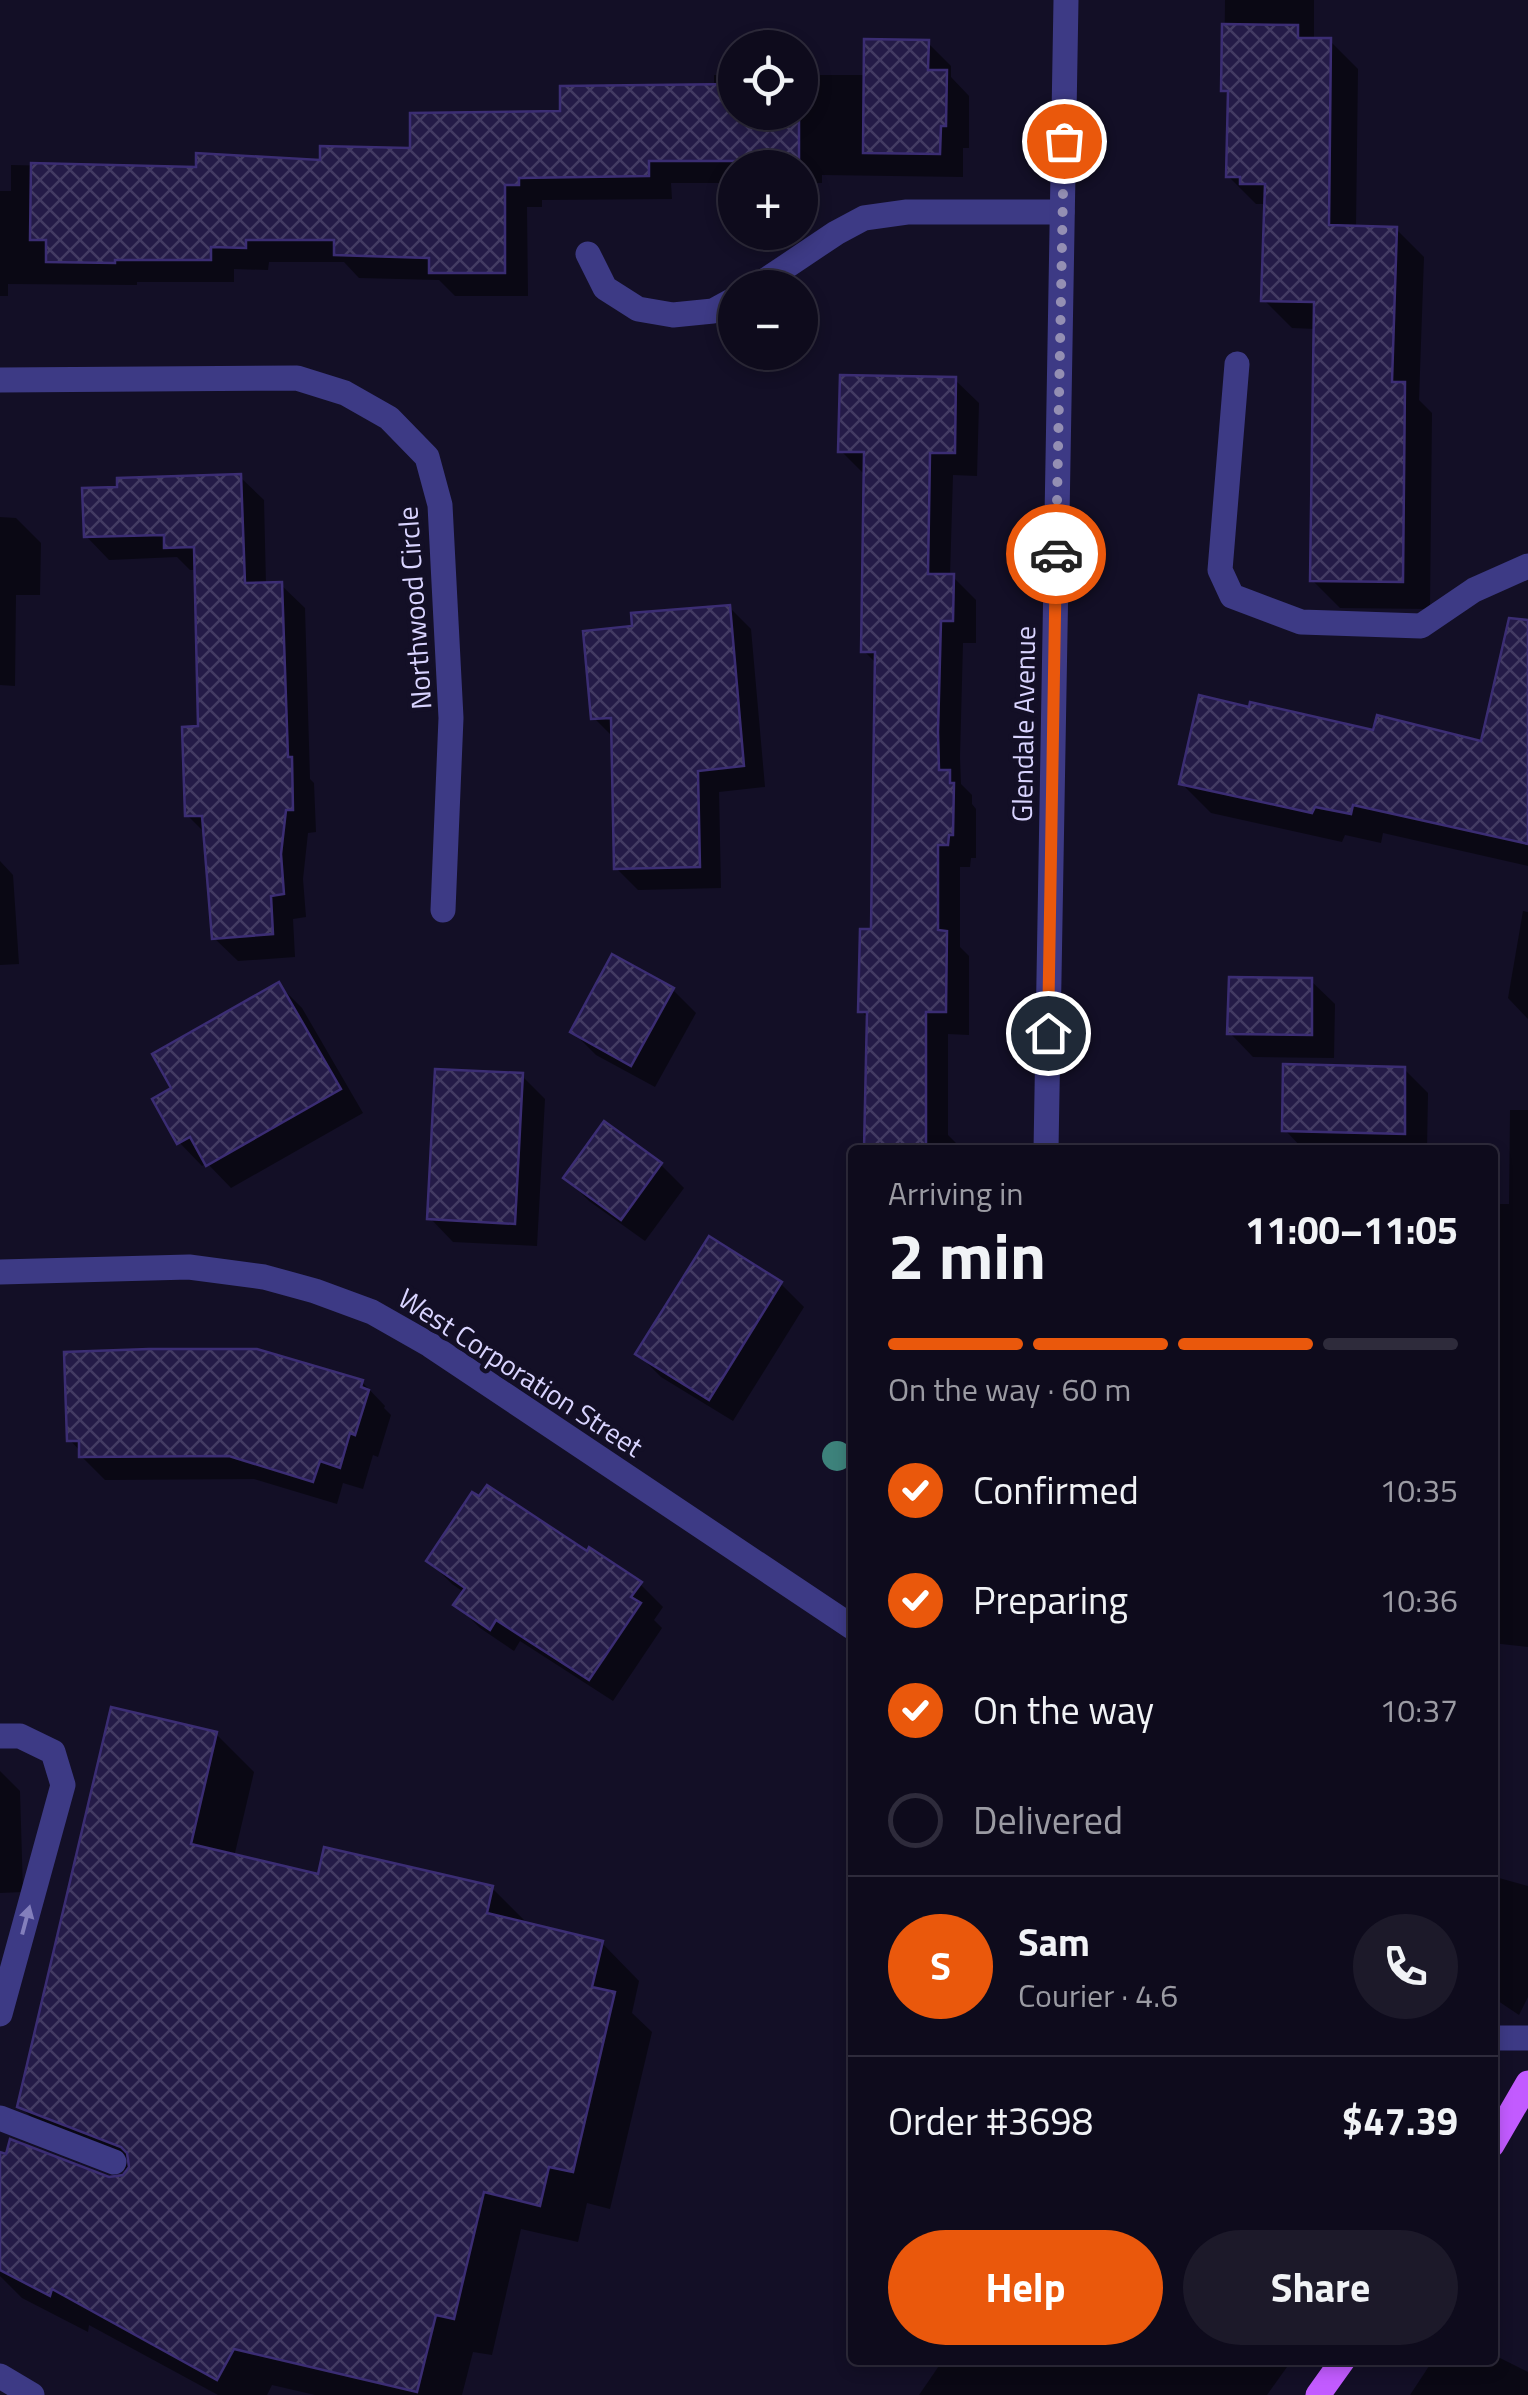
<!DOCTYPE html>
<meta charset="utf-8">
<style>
:root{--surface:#0e0b1c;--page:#1c1929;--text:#f1f3f6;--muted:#9b9ba3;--line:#2e2b3b;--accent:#ea580c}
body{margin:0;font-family:"Titillium Web",sans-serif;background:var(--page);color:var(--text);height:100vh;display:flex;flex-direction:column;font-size:38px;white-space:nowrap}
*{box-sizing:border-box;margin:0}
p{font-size:32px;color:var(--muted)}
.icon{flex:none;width:55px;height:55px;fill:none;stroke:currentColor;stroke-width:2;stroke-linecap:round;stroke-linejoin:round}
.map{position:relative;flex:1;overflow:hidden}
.panel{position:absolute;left:848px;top:1145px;width:650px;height:1220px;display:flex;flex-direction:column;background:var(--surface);border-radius:10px;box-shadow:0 5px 15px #0003,0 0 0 2px var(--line)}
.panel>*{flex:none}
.buttons{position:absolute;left:718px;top:30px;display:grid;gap:20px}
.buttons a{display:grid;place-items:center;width:100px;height:100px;border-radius:50%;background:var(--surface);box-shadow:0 5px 15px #0003,0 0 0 2px var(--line);font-size:50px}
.pin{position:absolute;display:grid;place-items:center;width:85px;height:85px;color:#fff;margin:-42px;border:5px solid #fff;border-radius:50%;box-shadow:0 2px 10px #0007}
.courier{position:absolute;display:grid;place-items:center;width:100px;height:100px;margin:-50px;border:8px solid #ea580c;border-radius:50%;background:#fff;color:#222;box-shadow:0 2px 12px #0007}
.head em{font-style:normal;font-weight:700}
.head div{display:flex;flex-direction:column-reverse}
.head{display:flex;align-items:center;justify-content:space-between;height:170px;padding:0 40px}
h1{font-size:65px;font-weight:700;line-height:75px}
.bar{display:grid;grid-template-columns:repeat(4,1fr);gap:15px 10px;align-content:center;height:120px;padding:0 40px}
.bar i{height:12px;border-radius:8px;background:var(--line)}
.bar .selected{background:var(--accent)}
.bar p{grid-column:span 4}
.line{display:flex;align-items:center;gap:25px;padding:0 40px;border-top:2px solid var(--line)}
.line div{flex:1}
.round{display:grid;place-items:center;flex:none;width:105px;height:105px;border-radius:52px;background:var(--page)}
ol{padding:0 40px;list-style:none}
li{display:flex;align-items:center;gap:30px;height:110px}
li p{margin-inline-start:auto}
li .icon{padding:10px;border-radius:50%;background:var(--accent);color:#fff;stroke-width:4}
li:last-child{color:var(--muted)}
li i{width:55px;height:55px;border:5px solid var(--line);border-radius:50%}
.button{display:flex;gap:20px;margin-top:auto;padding:20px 40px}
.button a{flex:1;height:115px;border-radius:60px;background:var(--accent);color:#fff;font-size:40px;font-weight:700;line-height:115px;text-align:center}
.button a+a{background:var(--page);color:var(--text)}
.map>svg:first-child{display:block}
.shadow{fill:#0007}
.building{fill:url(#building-cross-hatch);stroke:#3b2d73;stroke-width:2.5}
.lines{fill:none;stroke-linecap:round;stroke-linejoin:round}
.minor{stroke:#3d3a85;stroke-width:25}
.major{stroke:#c25bff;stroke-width:25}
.tree{fill:#3d827b}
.oneway{fill:#837fbc}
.done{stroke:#948fb3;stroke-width:10;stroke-dasharray:0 18}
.route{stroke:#ea580c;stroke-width:12}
.labels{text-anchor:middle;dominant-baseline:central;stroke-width:9;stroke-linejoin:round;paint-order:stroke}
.street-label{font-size:28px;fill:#d9d4ff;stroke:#130f26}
</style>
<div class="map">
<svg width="1528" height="2395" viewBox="0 0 1528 2395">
<defs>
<pattern id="building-cross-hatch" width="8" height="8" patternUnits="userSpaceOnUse" patternTransform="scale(2.5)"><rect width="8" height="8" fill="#241b47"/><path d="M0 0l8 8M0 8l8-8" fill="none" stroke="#433b63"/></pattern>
</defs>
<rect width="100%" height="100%" fill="#130f26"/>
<g class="shadow">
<polygon points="1225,0 1314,0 1314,41 1330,41 1358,69 1356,228 1396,229 1424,257 1419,400 1432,413 1430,609 1340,608 1312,580 1316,329 1292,328 1264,300 1267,207 1264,204 1256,204 1228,176 1230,96 1224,90"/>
<polygon points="928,43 951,66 951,77 969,96 969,148 963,148 963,177 822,175 822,183 800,183 800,168 735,168 735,183 671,183 672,199 542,200 542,207 527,207 528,296 455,296 439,280 359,278 344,262 269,262 268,270 234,269 234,282 137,282 137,285 8,284 8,296 0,296 0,191 11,191 11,165 198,169 322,163 413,151 563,114 714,87 714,75 735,75 735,112 800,112 800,75 866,75"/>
<polygon points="955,380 979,403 977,476 953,475 950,577 953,577 976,600 976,643 963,643 960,757 961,784 972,795 972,804 976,809 976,858 971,858 970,867 960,867 960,947 969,956 969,1035 948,1034 948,1135 963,1150 866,1150 869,1019 861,1011 874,932 877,664 864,651 864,474 841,451"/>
<polygon points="240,477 264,500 266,585 281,585 305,608 310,779 314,783 316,832 308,833 303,879 306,917 293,919 295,957 238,961 214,938 206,834 187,815 201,729 197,570 190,570 177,557 109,560 86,536"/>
<polygon points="0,517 16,518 41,543 40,595 16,595 15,686 0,685 0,703"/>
<polygon points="730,608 751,629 765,787 719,792 721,888 638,890 616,868 614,738 594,718 635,628"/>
<polygon points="1528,657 1528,866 1383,833 1381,843 1345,835 1342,842 1211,813 1181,783 1375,733 1483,744"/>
<polygon points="0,855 0,861 13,875 19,964 0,965"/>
<polygon points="1523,911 1528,912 1528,1019 1508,998"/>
<polygon points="613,958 673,990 696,1013 655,1087 596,1055 573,1032"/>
<polygon points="1311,981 1335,1004 1334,1058 1253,1057 1230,1033"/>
<polygon points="279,985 302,1008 363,1113 231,1188 207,1163 202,1166 179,1142 174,1089"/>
<polygon points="1404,1069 1428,1093 1427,1150 1304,1150 1285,1130"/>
<polygon points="522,1076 545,1099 537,1246 453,1242 430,1218"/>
<polygon points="1510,1110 1528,1110 1528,1647 1492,1643 1492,1204 1509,1204"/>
<polygon points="605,1125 661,1165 684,1188 645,1241 589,1201 566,1178"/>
<polygon points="1139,1147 1266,1149 1266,1150 1139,1150"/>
<polygon points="710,1240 781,1284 804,1307 733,1421 661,1377 638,1354"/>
<polygon points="362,1382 385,1406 384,1408 391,1415 378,1457 373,1455 363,1489 343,1483 337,1504 254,1479 105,1480 81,1456 81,1452 70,1440"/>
<polygon points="480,1500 587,1554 640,1584 663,1607 654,1620 662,1628 613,1701 520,1641 514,1651 480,1628 457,1605 465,1593 452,1584 429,1561"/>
<polygon points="216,1734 254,1772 234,1857 320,1877 492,1888 530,1926 602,1943 639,1981 632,2013 652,2032 610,2209 587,2203 578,2242 521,2229 492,2355 473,2352 462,2395 315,2395 272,2385 267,2395 218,2395 89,2325 88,2332 22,2298 0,2276 0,2192 109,2180 125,2177 129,2172 58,2144 20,2106"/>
<polygon points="0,1771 20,1791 23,1892 0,1893"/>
<polygon points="1492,1876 1528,1886 1528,1997 1519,2015 1492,1997"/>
<polygon points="1492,2354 1528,2372 1528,2395 1410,2395 1433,2360 1492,2360"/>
<polygon points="943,2360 1292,2360 1267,2395 919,2395"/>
</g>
<g class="building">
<polygon points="1222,24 1298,25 1298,38 1331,38 1329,225 1397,227 1392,382 1405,382 1403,582 1310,581 1314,302 1261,301 1265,184 1240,184 1240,177 1226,177 1228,91 1221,91"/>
<polygon points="864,39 929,40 928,70 947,70 946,126 941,126 940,154 863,153"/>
<polygon points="735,84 735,112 799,112 799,161 649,161 649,176 519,178 519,185 505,185 505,273 429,273 429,258 334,255 334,240 246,240 246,248 211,247 211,260 115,260 115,263 46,262 46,240 30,240 31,163 196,167 196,153 320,160 320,146 410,148 410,113 560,111 560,86"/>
<polygon points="840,375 956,377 955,453 930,453 928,574 954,574 953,621 941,621 938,732 939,770 950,770 950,783 954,783 953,835 949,835 948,845 938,845 938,930 947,931 946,1012 926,1012 926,1150 864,1150 867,1012 858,1012 860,929 871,929 875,652 861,652 864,452 838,452"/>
<polygon points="241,474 245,583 282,582 288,757 292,757 293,810 286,810 281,854 284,894 271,896 273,934 212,939 202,816 185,816 182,727 198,726 194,547 164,548 164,535 84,537 82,488 117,487 117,478"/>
<polygon points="730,605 744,766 698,771 700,867 614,869 611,718 591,719 583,631 632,626 631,613"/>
<polygon points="1509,618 1528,620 1528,844 1353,805 1351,814 1315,807 1312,813 1179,784 1199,695 1249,707 1250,702 1373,730 1377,715 1481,741"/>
<polygon points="612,954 674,988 631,1066 570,1032"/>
<polygon points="1229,977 1312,978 1312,1035 1227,1034"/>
<polygon points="279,982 341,1089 206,1166 190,1137 177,1144 152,1099 171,1088 152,1054"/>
<polygon points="1283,1064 1405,1067 1405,1134 1282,1131"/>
<polygon points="435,1069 523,1073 515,1224 427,1219"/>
<polygon points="604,1121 662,1163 621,1220 563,1178"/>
<polygon points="709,1236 782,1282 709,1400 635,1354"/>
<polygon points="149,1349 257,1349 363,1380 361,1387 369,1390 355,1435 350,1433 340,1468 320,1461 313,1482 229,1456 79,1457 79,1441 67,1441 64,1352"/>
<polygon points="487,1485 587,1551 589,1547 642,1582 631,1597 641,1603 589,1680 496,1620 490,1630 453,1605 465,1588 426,1561 472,1492 479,1496"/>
<polygon points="111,1707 217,1732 191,1844 318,1874 324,1847 493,1886 487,1913 603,1941 592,1987 615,1992 573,2172 549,2167 540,2206 484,2192 454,2319 436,2315 417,2392 234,2349 217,2380 52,2289 50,2296 0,2270 0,2152 6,2154 10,2139 109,2177 123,2175 129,2167 127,2153 121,2147 17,2107"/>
</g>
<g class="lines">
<g class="minor">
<polyline points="588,254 605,288 638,309 673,315 713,311 735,299"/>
<polyline points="754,288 836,233 864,218 907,212 1062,212"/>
<polyline points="1237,364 1220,570 1232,596 1301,622 1421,626 1474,590 1528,566"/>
<polyline points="0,380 297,378 345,393 389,418 427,457 440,505 451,718 443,910"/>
<polyline points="1046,1150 1066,0"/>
<polyline points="0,1272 189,1267 264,1277 315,1291 372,1312 430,1345 852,1627"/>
<polyline points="0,1736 20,1736 53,1752 63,1785 0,2014"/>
<polyline points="1492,2038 1528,2038"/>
<polyline points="0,2118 114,2162"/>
<polyline points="0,2376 32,2395"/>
</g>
<g class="major">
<polyline points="1492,2145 1528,2083"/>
<polyline points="1318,2395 1343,2360"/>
</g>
</g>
<circle class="tree" cx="837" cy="1456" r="15"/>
<defs><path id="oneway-solid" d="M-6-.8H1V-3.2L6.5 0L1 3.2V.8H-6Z" transform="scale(2.5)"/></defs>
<use class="oneway" href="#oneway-solid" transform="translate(26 1920) rotate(-75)"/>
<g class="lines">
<polyline class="done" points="1056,554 1064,141"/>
<polyline class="route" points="1048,1033 1056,554"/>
</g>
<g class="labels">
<g class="street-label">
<text transform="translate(414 608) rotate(-94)">Northwood Circle</text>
<text transform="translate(1023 724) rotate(-89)">Glendale Avenue</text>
<text transform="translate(521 1372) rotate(33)">West Corporation Street</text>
</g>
</g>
</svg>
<div class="buttons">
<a><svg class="icon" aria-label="locate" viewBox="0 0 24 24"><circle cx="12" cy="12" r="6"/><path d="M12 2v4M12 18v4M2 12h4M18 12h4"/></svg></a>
<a>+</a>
<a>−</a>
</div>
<div class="pin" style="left:1064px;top:141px;background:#ea580c"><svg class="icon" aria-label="bag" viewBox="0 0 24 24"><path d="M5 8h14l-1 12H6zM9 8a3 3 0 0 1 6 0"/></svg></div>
<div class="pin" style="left:1048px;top:1033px;background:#1f2937"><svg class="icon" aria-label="home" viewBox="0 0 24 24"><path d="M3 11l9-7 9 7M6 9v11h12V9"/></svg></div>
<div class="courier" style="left:1056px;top:554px"><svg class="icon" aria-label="car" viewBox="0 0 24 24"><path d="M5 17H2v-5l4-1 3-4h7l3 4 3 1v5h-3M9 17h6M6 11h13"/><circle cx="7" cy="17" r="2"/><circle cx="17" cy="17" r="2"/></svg></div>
<section class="panel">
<div class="head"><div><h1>2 min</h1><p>Arriving in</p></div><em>11:00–11:05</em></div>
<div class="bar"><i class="selected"></i><i class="selected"></i><i class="selected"></i><i></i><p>On the way · 60 m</p></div>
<ol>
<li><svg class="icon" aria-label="check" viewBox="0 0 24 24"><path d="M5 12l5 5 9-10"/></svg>Confirmed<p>10:35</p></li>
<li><svg class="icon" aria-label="check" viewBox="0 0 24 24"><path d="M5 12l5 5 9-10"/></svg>Preparing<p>10:36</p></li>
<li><svg class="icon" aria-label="check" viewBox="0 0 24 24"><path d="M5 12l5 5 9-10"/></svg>On the way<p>10:37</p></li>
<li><i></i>Delivered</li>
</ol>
<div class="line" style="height:180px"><b class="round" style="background:var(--accent);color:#fff">S</b><div><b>Sam</b><p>Courier · 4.6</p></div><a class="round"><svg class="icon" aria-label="phone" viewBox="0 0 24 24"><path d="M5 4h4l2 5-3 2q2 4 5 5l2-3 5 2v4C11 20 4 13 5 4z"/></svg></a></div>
<div class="line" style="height:130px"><div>Order #3698</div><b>$47.39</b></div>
<div class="button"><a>Help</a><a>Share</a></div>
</section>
</div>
